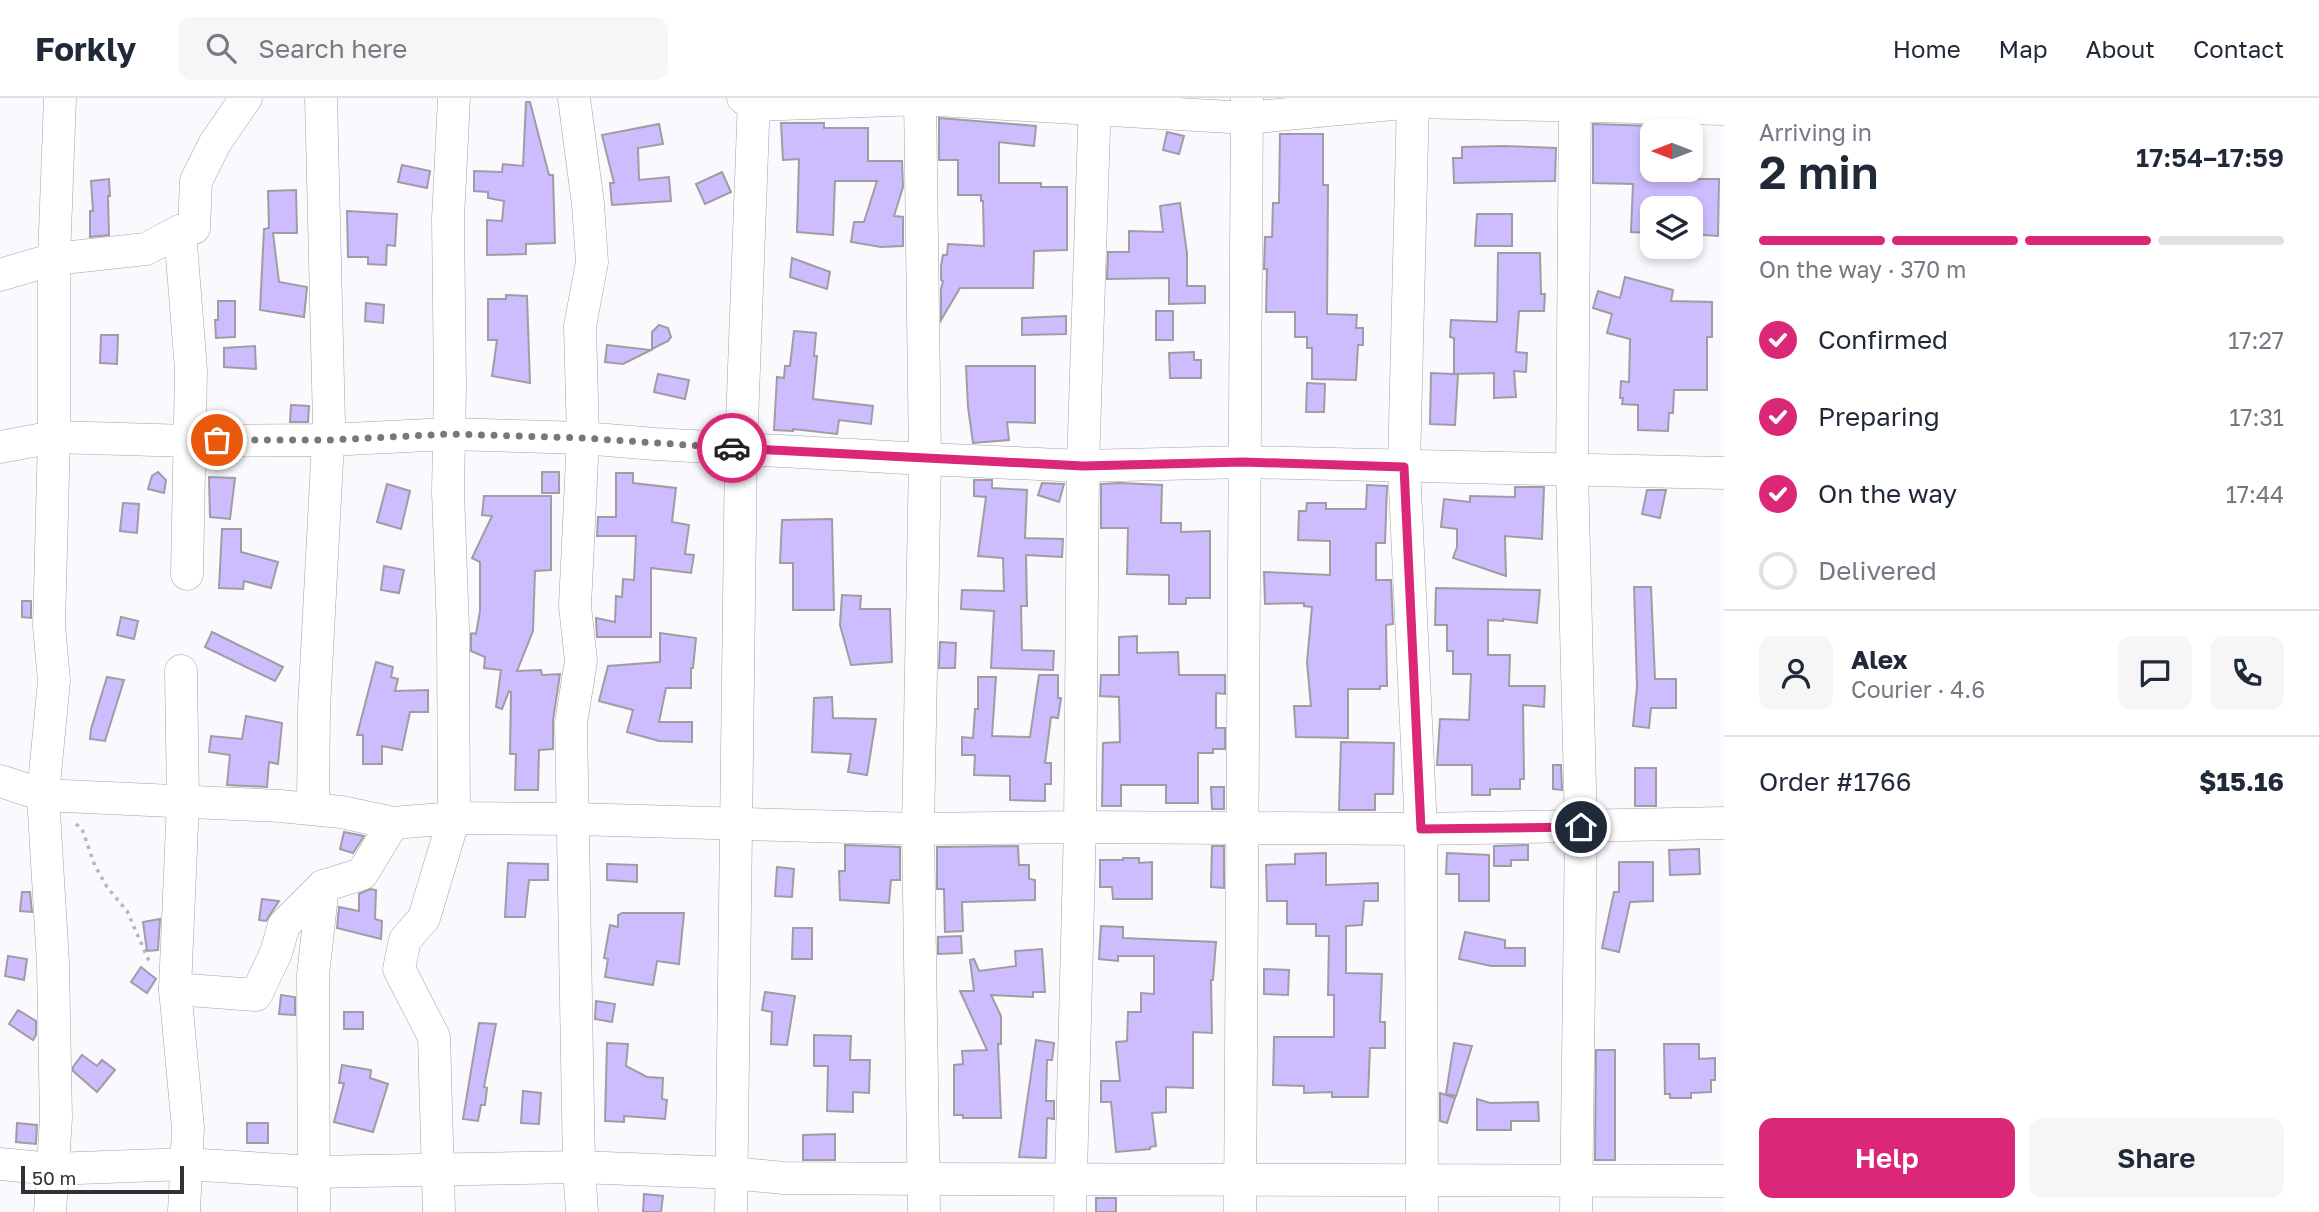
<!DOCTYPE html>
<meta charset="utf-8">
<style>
:root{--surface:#fff;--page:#f6f6f7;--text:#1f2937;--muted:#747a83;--line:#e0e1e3;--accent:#db2777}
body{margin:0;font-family:"Golos Text",sans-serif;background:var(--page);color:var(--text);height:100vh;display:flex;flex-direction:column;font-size:26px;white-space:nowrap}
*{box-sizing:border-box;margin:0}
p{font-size:23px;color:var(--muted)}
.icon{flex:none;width:38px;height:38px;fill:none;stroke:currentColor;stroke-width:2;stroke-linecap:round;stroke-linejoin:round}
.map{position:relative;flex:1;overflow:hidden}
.side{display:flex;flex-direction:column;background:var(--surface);width:595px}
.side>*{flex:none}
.needle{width:46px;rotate:270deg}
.buttons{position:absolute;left:1640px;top:21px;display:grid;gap:14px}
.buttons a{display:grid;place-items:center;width:63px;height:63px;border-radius:14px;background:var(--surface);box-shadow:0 4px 10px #0003;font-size:35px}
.scale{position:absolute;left:21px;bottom:18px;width:163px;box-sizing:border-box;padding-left:7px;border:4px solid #323133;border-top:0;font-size:19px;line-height:24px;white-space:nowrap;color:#323133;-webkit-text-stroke:5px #fff;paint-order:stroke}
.pin{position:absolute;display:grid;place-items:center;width:60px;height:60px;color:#fff;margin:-30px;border:4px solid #fff;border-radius:50%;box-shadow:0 2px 7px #0007}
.courier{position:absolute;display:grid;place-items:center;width:70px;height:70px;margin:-35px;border:5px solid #db2777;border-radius:50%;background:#fff;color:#222;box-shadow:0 2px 9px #0007}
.summary em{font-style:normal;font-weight:600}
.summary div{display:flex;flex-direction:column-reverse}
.summary{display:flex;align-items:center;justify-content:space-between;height:119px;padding:0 35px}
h1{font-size:46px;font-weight:600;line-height:52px}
.bar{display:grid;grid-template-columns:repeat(4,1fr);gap:10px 7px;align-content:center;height:84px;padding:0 35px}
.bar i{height:9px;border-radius:5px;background:var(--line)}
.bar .selected{background:var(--accent)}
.bar p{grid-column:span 4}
.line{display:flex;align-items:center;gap:18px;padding:0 35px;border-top:2px solid var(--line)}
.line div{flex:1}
.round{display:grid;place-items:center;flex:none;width:74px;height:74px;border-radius:14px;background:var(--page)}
ol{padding:0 35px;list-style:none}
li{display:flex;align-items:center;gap:21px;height:77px}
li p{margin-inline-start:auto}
li .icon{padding:7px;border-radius:50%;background:var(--accent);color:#fff;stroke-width:4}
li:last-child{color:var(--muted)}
li i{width:38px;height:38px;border:4px solid var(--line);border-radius:50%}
.cta{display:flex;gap:14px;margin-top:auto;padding:14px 35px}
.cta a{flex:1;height:80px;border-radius:14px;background:var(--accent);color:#fff;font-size:28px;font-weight:600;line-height:80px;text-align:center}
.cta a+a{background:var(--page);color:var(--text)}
header{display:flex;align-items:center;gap:42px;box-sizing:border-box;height:98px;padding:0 35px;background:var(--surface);border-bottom:2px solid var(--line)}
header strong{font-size:33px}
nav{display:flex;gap:38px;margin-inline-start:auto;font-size:24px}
.search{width:490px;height:63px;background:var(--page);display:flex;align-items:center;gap:18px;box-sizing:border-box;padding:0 24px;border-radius:14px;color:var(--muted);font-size:26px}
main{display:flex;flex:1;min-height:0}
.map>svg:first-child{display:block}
.building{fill:#cdbdff;stroke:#9e9da2;stroke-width:2}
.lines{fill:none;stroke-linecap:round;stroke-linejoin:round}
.minor-casing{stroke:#a3a2a6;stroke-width:33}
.path{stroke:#b7b6b9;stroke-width:3.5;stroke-dasharray:3.5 5;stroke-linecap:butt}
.minor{stroke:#fff;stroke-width:32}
.done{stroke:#78777a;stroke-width:7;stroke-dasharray:0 12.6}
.route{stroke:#db2777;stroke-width:9}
</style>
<header>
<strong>Forkly</strong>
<div class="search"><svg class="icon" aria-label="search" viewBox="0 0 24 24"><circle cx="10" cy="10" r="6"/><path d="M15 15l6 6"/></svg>Search here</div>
<nav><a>Home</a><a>Map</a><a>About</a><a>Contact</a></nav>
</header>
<main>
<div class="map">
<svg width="1724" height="1114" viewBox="0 0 1724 1114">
<rect width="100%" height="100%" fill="#faf9fd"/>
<g class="building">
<polygon points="526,4 530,4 549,77 553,77 555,145 526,146 526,156 487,157 487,122 502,123 504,103 488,100 488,94 474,93 474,73 502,74 503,66 523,68"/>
<polygon points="939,20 1036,28 1034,48 999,44 999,85 1041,85 1041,89 1067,89 1067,152 1034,153 1033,190 960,190 941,222 941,191 943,183 941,182 941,168 943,157 947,157 948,146 984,148 983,103 981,103 981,97 958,97 958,62 939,62"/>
<polygon points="781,25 824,25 824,30 868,30 868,63 902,63 903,89 894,118 903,119 903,148 881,149 851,144 854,124 864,124 877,83 835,83 833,137 797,134 799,61 783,62"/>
<polygon points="659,26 663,46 638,50 639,82 669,79 671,103 612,107 610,85 614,85 602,37"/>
<polygon points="1593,26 1654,28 1652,33 1652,72 1694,72 1694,81 1719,81 1718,138 1690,136 1690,110 1650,110 1649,135 1631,134 1633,86 1593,85"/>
<polygon points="1167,34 1184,38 1179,56 1163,52"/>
<polygon points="1280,36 1323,36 1323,87 1328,87 1327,216 1357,217 1356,230 1363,230 1363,247 1358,247 1356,282 1312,281 1312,250 1307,250 1307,239 1295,239 1295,214 1266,214 1267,171 1264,171 1265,139 1272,139 1273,105 1279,105"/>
<polygon points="1503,48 1556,50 1555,83 1454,85 1453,60 1462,60 1462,49"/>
<polygon points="402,67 430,73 427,90 398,84"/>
<polygon points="722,74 731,94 705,106 696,86"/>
<polygon points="109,81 110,98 108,98 109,137 90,139 90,113 93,113 91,83"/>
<polygon points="296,92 297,135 273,135 279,184 307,189 304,219 260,212 264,131 269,130 268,93"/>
<polygon points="1180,105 1187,155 1187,188 1205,188 1205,205 1169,206 1169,180 1107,181 1108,154 1129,154 1129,133 1163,134 1160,108"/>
<polygon points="347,113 397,116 395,148 387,147 386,167 368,166 368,159 348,159"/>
<polygon points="1477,116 1512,116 1512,148 1475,148"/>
<polygon points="1498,155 1540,155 1541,196 1545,196 1544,213 1519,213 1516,254 1527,255 1526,274 1514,273 1516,299 1494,300 1494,275 1455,276 1458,276 1455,327 1430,326 1431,275 1454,276 1454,240 1450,239 1451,222 1497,224"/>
<polygon points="792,160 830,174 827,191 790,179"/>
<polygon points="1625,179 1673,192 1671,203 1712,204 1712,239 1707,239 1707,292 1674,292 1673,315 1669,315 1668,333 1638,332 1638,307 1622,306 1623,300 1620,300 1621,283 1629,284 1630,241 1607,235 1612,216 1593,210 1598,193 1620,200"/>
<polygon points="506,197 527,198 530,285 492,278 497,242 488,242 488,201 506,201"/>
<polygon points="218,203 235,203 235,239 216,240 215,222 218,222"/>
<polygon points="366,205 384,207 383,225 365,223"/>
<rect x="1156" y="213" width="17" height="29"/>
<polygon points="1066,218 1066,236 1022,237 1022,220"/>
<polygon points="659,227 668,230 671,239 668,243 652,251 652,234"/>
<polygon points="794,233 816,235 814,258 817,258 813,301 873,308 871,326 839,322 837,336 793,331 793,333 774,332 777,279 784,280 785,268 790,268"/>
<polygon points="101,237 118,237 117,266 100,265"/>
<polygon points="607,247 651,252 623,266 605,264"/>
<polygon points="255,248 256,271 224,269 224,250"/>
<polygon points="1194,254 1194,262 1201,262 1201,280 1170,280 1169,255"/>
<polygon points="966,268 1035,268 1035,325 1007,324 1009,342 973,345 968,309"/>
<polygon points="658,276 689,282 685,301 654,294"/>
<polygon points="1307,285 1325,286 1324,314 1306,314"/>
<polygon points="291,307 309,308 308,324 290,324"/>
<polygon points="158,374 166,382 164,395 148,391 152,378"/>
<rect x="542" y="374" width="17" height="21"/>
<polygon points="616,375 633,375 633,385 676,390 672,424 689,427 685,456 694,457 691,475 651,470 651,539 597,539 596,520 615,524 616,498 622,499 623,481 634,482 636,438 597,438 598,419 616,419"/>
<polygon points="209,379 235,380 230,421 210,419"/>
<polygon points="974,382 992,382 992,390 1027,392 1025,440 1063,441 1062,459 1026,457 1027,508 1021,508 1022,552 1054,553 1053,572 991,570 994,513 961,511 962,492 1004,493 1003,460 978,458 986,399 974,398"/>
<polygon points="1042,385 1064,386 1059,404 1038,397"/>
<polygon points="1120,385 1162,387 1161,425 1181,425 1181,434 1210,433 1210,500 1186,500 1186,506 1169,506 1169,477 1127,476 1128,430 1101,430 1101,386"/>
<polygon points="387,386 410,393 401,431 377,424"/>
<polygon points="1367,387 1387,388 1385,445 1376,445 1376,482 1391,482 1393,526 1386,527 1387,588 1380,588 1380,591 1348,591 1348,640 1296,639 1294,608 1311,608 1307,564 1312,509 1304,508 1304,505 1265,506 1264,474 1330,477 1330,443 1298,442 1299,413 1306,413 1307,405 1326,405 1326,411 1366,411"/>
<polygon points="1515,389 1544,389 1542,441 1505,438 1506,478 1453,460 1457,449 1457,431 1441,429 1444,401 1470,404 1470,398 1515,399"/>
<polygon points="1647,392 1666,392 1660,420 1642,416"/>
<polygon points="484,398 551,398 551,472 535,473 533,533 517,573 541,572 542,577 560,576 553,622 553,651 539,652 538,692 515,692 516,656 510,656 511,594 509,593 502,611 496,609 501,572 484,570 485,559 471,553 471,536 472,535 476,536 480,513 480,464 472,460 492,418 482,417"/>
<polygon points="123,405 139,406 137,435 120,433"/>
<polygon points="832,421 834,512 793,512 793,465 780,465 782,422"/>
<polygon points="222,431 241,431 241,454 278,464 271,490 244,483 243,491 219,490"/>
<polygon points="384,468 404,472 399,495 381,492"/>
<polygon points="1634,489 1651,489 1655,581 1676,581 1676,610 1651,610 1649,630 1633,628 1637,589"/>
<polygon points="1436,490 1540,492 1537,525 1503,521 1503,523 1488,522 1488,557 1510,557 1509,588 1545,588 1544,609 1523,607 1524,681 1520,681 1520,691 1490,691 1490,697 1472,697 1472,667 1437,667 1440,621 1469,622 1471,576 1453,576 1453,553 1447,553 1447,527 1435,527"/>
<polygon points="842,497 861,498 860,511 890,511 892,564 851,567 840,527"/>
<polygon points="22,503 31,503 31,520 22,519"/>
<polygon points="121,519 138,523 134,541 117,537"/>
<polygon points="212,534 283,569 275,583 205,549"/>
<polygon points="660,535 696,540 693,570 691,570 691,590 666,590 659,624 692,624 692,644 659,643 627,634 633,612 599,603 608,568 660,564"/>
<polygon points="1137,538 1137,555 1178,554 1179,577 1225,577 1225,596 1216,595 1216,630 1225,630 1225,651 1213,651 1213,655 1198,655 1198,705 1166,705 1166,687 1121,687 1121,708 1102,708 1103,645 1120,644 1119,599 1100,598 1101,577 1119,577 1119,539"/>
<polygon points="940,544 956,545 955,570 939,570"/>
<polygon points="376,564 393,569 391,579 398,581 395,593 428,592 428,614 410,614 402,652 382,648 382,666 363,666 363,637 357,637"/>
<polygon points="1039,577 1058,577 1058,600 1061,600 1058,620 1051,619 1045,665 1051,665 1051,686 1045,686 1045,703 1010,702 1010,678 974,677 975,657 962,657 962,639 973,640 975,611 978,611 978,579 996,579 992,638 1030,639"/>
<polygon points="107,579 124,582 105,643 90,641 91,631"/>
<polygon points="832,599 833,620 876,621 867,677 848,674 851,656 812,654 814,600"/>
<polygon points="246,618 282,625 278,666 269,664 267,689 227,687 230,657 209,654 211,638 242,641"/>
<polygon points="1341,644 1394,645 1393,696 1375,696 1375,712 1339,712"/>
<polygon points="1553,667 1561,667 1562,692 1553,691"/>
<rect x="1635" y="670" width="21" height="38"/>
<polygon points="1211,689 1224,689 1224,711 1212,711"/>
<polygon points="344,734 364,738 353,755 340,751"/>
<polygon points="845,747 900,749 900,782 891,782 889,805 840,802 839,773 845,773"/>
<polygon points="1528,747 1528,762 1511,762 1511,768 1494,768 1494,748"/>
<polygon points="1018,748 1019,767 1029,767 1029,781 1035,782 1035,802 962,804 963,833 945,834 944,791 937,791 937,749"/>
<polygon points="1212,748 1224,748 1224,790 1211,789"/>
<polygon points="1699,751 1700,776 1670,777 1669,752"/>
<polygon points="1326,755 1326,787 1378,785 1378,803 1364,803 1362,827 1346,828 1346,875 1382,876 1380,924 1385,924 1385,950 1370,950 1368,999 1332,999 1332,994 1304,995 1304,988 1273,987 1274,939 1334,939 1334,897 1328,897 1329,838 1316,838 1316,826 1287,826 1287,803 1267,803 1266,767 1295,766 1295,756"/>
<polygon points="1447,755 1489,757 1489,803 1459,803 1459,776 1446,776"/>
<polygon points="1123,760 1139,760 1139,765 1152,764 1152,801 1113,801 1112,789 1100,789 1100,762 1123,762"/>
<polygon points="1619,764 1653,764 1653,803 1630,804 1619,854 1602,850 1614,794 1619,794"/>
<polygon points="508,765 548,766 548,782 529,782 525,819 505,819"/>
<polygon points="607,766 637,767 637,784 607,782"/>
<polygon points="777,769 794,771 792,799 775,798"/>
<polygon points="370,791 376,792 375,821 382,823 381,841 337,830 339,809 359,813 359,796"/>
<polygon points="22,794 30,794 32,814 20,813"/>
<polygon points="262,801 279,803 266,823 259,822"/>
<polygon points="622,815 684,815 679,866 657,863 653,887 605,879 608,861 604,860 610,827 618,829 618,817"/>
<polygon points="160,821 158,852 147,853 143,824"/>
<polygon points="1101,828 1123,829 1123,840 1216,844 1213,882 1211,882 1212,935 1193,934 1193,990 1166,989 1166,1014 1152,1015 1156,1048 1150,1049 1150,1051 1116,1054 1111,1004 1101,1004 1101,983 1120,983 1116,944 1127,943 1128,914 1141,914 1141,895 1154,896 1154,858 1118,858 1118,863 1099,861"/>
<polygon points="793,830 812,830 812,861 792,861"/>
<polygon points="1465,834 1505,842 1505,850 1525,850 1525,868 1491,868 1459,861"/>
<polygon points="961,838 962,855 938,856 938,839"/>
<polygon points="1042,851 1045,894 1033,894 1033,899 991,897 1001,918 1001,946 998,946 1001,1020 963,1020 963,1017 954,1017 954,967 963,966 962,953 987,952 960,893 974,893 970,862 974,861 979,873 1016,868 1015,853"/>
<polygon points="8,858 27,861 24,882 5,878"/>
<polygon points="141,869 156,881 147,895 131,884"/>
<polygon points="1264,871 1289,872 1288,897 1264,896"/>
<polygon points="765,894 795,898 787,947 771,946 772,914 762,912"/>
<polygon points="281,897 295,899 295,917 279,916"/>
<polygon points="596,903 615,906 612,924 595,921"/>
<polygon points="18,912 36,923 36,937 33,942 9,926"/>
<rect x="344" y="914" width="19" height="17"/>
<polygon points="479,925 496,926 484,989 487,990 485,1007 481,1007 478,1023 463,1021"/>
<polygon points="814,937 851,938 850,962 870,962 869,995 853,994 853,1014 827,1013 828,968 814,968"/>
<polygon points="1036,942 1054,945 1052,962 1047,962 1046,1003 1054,1003 1054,1021 1047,1020 1046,1060 1019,1059"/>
<polygon points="607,945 628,946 626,968 647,979 663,980 662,1001 667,1002 665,1021 624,1018 624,1024 605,1023"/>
<polygon points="1454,945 1472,948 1456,998 1446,996"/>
<polygon points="1664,946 1699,946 1699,961 1715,960 1715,982 1711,982 1711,994 1691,995 1691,1000 1670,1000 1670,996 1665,996"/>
<polygon points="1596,952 1615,952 1615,1062 1595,1062"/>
<polygon points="82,957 97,968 102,962 115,972 97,994 73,973 73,969"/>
<polygon points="342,967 371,972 370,980 388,986 373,1034 334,1024 344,985 339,985"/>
<polygon points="523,993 541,995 539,1026 521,1025"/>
<polygon points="1440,995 1455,1000 1447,1025 1440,1023"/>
<polygon points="1477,1001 1490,1005 1538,1004 1539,1023 1511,1023 1511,1032 1477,1032"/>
<polygon points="17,1025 37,1027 36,1046 16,1044"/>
<rect x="247" y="1025" width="21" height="20"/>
<polygon points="835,1036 835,1062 803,1062 803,1037"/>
<polygon points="644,1096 663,1098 661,1114 643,1114"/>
<rect x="1096" y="1100" width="20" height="14"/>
</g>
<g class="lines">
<g class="minor-casing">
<g id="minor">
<polyline points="574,0 588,106 592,164 580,228 583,340 575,508 581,563 571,625 579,1069 582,1114"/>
<polyline points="743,0 753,7 920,1 1247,20 1413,4 1724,11"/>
<polyline points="920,0 925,361 918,731 924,1114"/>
<polyline points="1413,0 1404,369 1421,731 1422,1114"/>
<polyline points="1575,0 1572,372 1581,729 1576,1114"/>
<polyline points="180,133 191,272 187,476"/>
<polyline points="0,177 54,161 146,151 180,133 194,130 196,83 215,45 246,0"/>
<polyline points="0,349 54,339 189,343 328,342 449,336 583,340 655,346 925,361 1083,368 1243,364 1724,375"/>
<polyline points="181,573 183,704 175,891 188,1030 184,1114"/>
<polyline points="0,683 43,697 280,708 341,714 393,725 454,720 574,721 918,731 1080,729 1421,731 1724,725"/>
<polyline points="313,711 314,610 329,325 321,0"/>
<polyline points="175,891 256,897 276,855 284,827 323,788 362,776 393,725"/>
<polyline points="0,1066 52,1071 186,1066 314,1074 579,1069 732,1075 784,1080 925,1081 1724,1083"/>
<polyline points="50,1114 56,1020 53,865 43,697 54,583 49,528 54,339 54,161 60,0"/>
<polyline points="314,1114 313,877 323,788"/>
<polyline points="439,1114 434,939 399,871 405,842 424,820 454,720 453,531 448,394 450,289 448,121 454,0"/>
<polyline points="731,1114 741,351 754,0"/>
<polyline points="1070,1114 1080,729 1083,368 1095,0"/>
<polyline points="1240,1114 1247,0"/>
</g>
</g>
<polyline class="path" points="76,726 82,731 95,768 107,789 127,813 149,863"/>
<use href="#minor" class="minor"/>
</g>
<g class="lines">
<polyline class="done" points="217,342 328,342 449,336 583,340 732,350"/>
<polyline class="route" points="732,350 1083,368 1243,364 1404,369 1421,731 1581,729"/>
</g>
</svg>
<div class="buttons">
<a><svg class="needle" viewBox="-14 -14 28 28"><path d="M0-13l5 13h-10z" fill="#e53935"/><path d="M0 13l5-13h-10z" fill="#747a83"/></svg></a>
<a><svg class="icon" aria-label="layers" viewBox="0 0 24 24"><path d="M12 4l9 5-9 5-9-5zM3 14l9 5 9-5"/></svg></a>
</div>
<div class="scale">50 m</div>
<div class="pin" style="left:217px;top:342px;background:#ea580c"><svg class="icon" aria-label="bag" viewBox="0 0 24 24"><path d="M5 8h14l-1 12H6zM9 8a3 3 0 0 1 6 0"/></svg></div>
<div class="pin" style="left:1581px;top:729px;background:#1f2937"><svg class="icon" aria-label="home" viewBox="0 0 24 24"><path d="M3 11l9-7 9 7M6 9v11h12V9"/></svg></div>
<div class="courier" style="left:732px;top:350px"><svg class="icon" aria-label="car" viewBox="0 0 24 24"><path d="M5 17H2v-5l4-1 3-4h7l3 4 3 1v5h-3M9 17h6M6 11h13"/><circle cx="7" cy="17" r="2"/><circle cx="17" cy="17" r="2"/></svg></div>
</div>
<section class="side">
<div class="summary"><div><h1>2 min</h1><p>Arriving in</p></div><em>17:54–17:59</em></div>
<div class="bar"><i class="selected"></i><i class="selected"></i><i class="selected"></i><i></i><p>On the way · 370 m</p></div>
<ol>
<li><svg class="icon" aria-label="check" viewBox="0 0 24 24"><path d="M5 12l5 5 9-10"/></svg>Confirmed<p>17:27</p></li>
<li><svg class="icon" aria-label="check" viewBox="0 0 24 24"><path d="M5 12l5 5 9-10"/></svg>Preparing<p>17:31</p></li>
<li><svg class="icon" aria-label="check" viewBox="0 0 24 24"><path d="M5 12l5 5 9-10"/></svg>On the way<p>17:44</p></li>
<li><i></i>Delivered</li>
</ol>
<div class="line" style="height:126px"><a class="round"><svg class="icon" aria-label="person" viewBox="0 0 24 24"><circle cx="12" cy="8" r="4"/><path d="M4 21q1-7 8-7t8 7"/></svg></a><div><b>Alex</b><p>Courier · 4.6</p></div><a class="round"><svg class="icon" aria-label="chat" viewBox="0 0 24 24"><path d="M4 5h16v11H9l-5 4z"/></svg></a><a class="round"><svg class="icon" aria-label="phone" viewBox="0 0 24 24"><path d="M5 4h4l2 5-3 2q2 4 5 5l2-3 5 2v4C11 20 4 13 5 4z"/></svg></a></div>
<div class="line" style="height:91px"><div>Order #1766</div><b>$15.16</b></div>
<div class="cta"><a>Help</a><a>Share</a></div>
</section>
</main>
